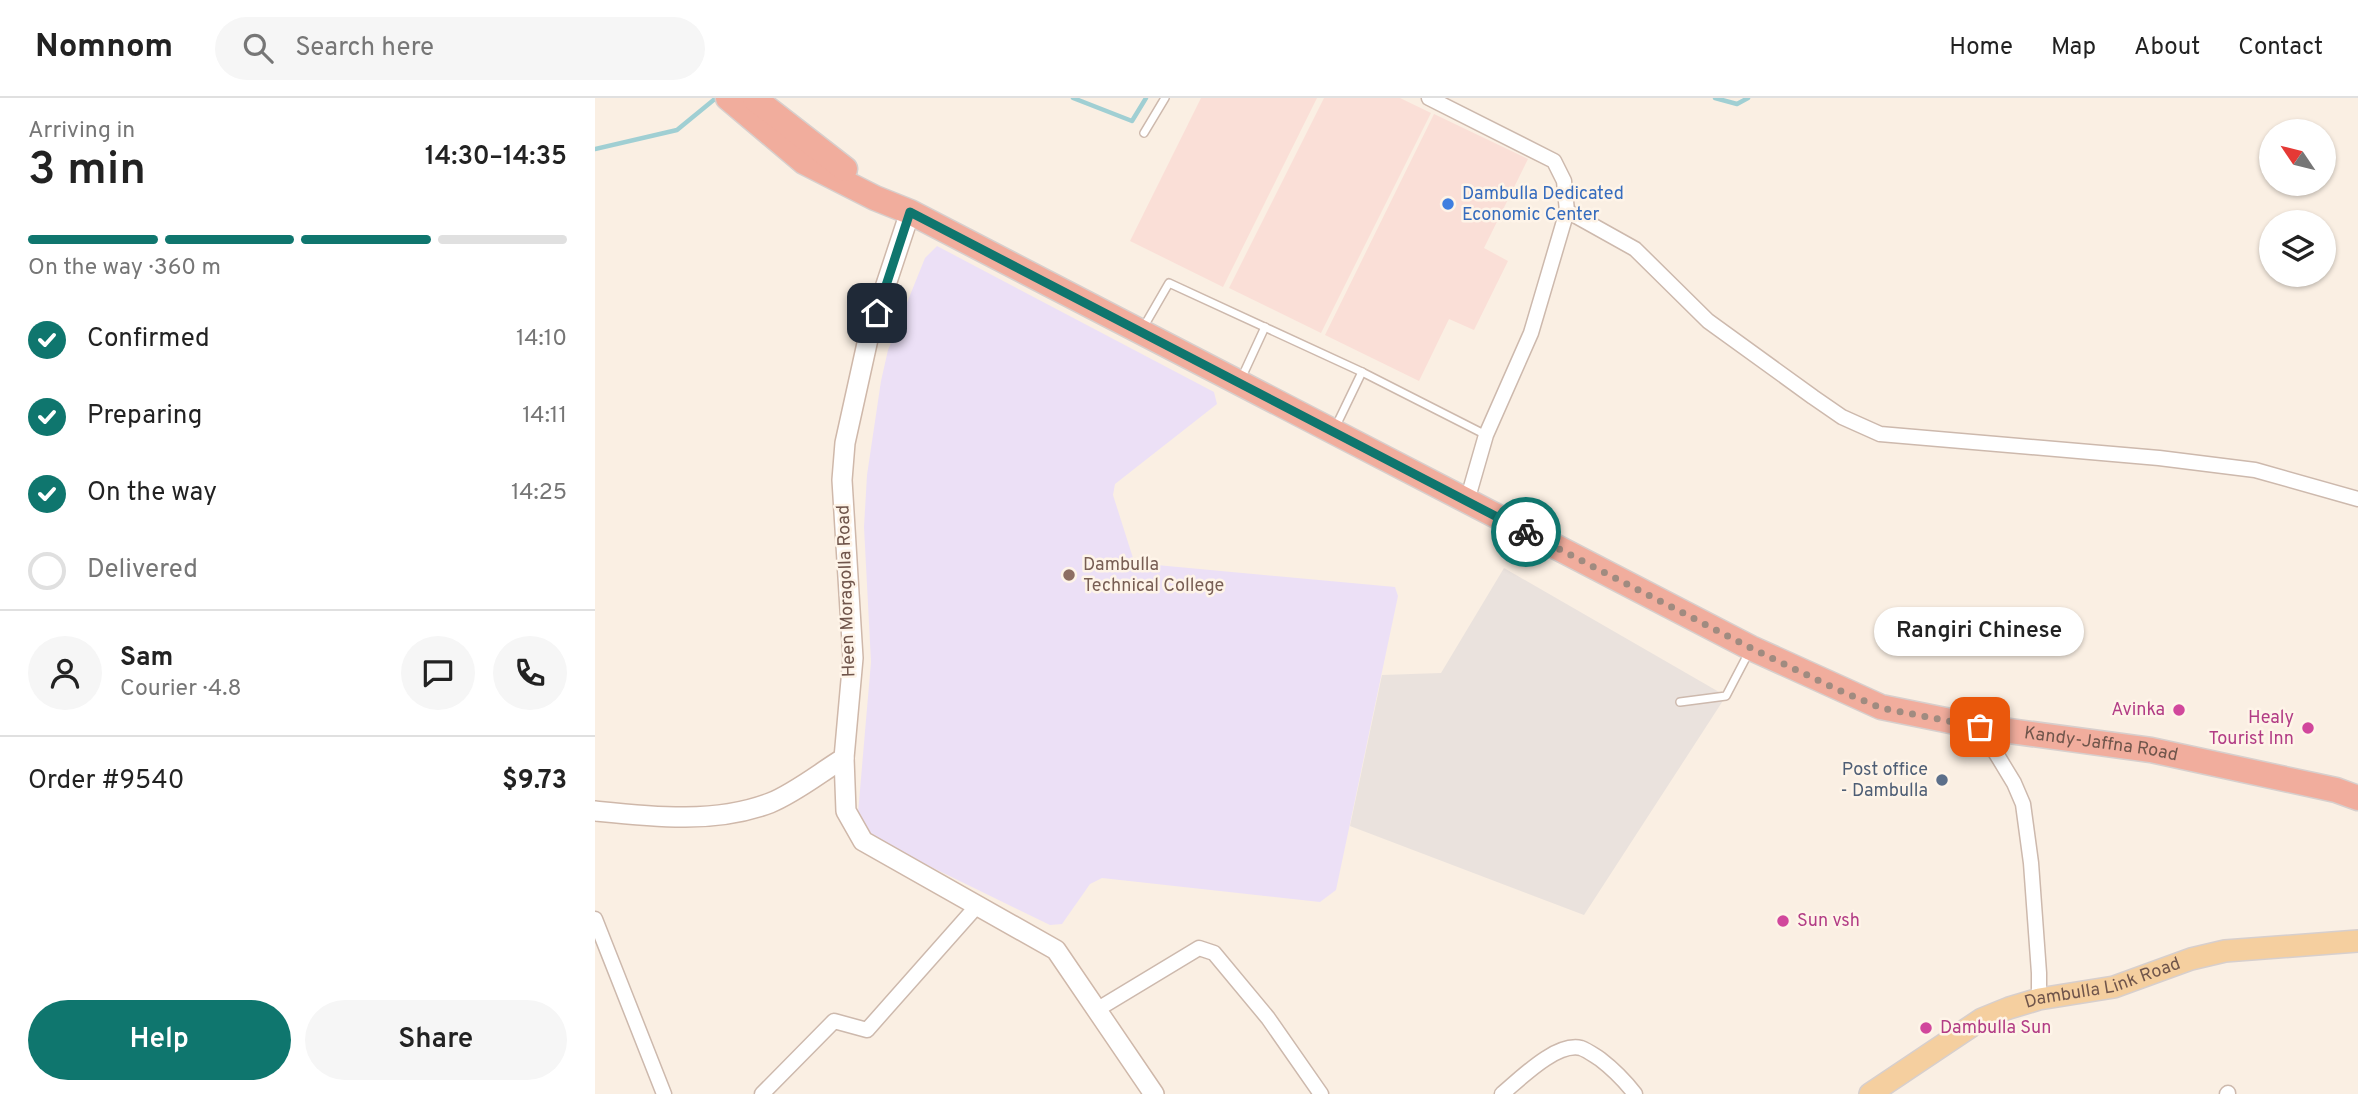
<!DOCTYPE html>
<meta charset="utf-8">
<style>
:root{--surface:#fff;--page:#f6f6f6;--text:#222;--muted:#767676;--line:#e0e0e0;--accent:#0f766e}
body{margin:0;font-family:Overpass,sans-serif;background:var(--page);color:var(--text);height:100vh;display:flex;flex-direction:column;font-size:26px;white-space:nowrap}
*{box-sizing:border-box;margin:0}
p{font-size:23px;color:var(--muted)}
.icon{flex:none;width:38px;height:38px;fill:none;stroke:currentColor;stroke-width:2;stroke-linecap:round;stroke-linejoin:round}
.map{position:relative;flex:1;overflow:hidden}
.details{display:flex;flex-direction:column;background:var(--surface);width:595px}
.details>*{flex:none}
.needle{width:46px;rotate:305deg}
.tools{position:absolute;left:1664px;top:21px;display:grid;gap:14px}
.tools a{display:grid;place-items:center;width:77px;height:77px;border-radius:50%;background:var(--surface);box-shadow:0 2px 5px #0004;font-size:35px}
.pin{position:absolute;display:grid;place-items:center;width:60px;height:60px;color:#fff;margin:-30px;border-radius:14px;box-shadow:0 4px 10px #0006}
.courier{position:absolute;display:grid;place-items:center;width:70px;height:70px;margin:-35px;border:5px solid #0f766e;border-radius:50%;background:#fff;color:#222;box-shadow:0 2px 9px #0007}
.bubble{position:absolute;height:49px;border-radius:24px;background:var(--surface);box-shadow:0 2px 5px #0004;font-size:23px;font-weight:600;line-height:49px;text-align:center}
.overview em{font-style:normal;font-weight:600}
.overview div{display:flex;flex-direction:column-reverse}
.overview{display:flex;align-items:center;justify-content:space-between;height:119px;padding:0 28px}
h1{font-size:46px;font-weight:600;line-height:52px}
.bar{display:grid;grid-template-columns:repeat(4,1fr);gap:10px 7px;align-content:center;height:84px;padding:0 28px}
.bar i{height:9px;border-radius:5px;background:var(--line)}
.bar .selected{background:var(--accent)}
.bar p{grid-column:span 4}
.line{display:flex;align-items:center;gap:18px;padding:0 28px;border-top:2px solid var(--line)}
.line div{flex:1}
.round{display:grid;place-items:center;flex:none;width:74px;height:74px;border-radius:37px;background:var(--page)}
ol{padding:0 28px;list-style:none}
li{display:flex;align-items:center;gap:21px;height:77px}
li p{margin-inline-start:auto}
li .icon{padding:7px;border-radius:50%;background:var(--accent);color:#fff;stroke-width:4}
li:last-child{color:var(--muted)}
li i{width:38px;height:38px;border:4px solid var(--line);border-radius:50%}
.cta{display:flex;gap:14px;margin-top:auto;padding:14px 28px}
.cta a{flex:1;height:80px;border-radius:42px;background:var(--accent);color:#fff;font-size:28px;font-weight:600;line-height:80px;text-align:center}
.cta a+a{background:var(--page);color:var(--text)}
header{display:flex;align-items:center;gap:42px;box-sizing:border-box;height:98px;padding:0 35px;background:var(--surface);border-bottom:2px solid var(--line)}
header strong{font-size:33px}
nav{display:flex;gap:38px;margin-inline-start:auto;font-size:24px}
.search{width:490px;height:63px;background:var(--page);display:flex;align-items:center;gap:18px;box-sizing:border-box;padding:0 24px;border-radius:38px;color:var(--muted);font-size:26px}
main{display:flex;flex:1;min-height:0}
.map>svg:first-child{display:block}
.commercial{fill:#fadfd7}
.industrial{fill:#eae2dd}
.education{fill:#ece0f6}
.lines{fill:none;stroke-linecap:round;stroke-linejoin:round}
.stream{stroke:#a0cfd3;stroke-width:4.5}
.lane-casing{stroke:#cdb9ad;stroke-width:10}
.street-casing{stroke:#cdb9ad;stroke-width:17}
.secondary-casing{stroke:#cfb8aa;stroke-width:22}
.primary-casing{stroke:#d7cfcd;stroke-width:24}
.highway-casing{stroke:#d7cfcd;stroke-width:27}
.lane{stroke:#fff;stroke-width:7}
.street{stroke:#fff;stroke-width:14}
.secondary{stroke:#fff;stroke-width:19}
.primary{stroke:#f5cf9f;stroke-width:21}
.highway{stroke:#f1ad9d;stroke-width:24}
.done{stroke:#a08b80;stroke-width:7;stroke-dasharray:0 12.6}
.route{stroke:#0f766e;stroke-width:9}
.shop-dot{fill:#3f7fe0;stroke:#fef4e8;stroke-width:2.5}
.education-dot{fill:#8d6e63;stroke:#fef4e8;stroke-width:2.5}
.hotel-dot{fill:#d1479c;stroke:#fef4e8;stroke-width:2.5}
.service-dot{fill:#5c6f8a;stroke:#fef4e8;stroke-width:2.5}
.labels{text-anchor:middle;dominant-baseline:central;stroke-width:5;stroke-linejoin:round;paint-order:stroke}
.shop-label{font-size:18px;fill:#366cbe;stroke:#fef4e8;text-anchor:start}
.education-label{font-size:18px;fill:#785e54;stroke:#fef4e8;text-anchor:start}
.street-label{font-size:18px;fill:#70554b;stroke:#fef4e8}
.hotel-label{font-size:18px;fill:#b23c85;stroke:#fef4e8;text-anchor:end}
.service-label{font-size:18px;fill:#4e5e75;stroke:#fef4e8;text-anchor:end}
</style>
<header>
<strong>Nomnom</strong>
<div class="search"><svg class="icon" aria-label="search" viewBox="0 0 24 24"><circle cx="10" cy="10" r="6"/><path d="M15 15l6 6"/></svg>Search here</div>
<nav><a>Home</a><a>Map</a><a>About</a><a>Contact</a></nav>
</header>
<main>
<section class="details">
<div class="overview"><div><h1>3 min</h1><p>Arriving in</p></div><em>14:30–14:35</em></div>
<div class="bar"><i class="selected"></i><i class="selected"></i><i class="selected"></i><i></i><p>On the way · 360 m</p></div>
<ol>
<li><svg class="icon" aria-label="check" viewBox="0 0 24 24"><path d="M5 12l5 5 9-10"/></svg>Confirmed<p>14:10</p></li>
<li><svg class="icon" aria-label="check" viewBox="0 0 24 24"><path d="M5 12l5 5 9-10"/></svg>Preparing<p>14:11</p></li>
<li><svg class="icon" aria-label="check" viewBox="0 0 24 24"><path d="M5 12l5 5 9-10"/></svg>On the way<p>14:25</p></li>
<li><i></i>Delivered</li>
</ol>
<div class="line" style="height:126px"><a class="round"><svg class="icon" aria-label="person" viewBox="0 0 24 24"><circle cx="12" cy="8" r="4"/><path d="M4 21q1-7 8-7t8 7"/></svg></a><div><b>Sam</b><p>Courier · 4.8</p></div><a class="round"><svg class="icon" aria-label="chat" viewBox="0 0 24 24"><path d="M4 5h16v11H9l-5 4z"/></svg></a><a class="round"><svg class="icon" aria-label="phone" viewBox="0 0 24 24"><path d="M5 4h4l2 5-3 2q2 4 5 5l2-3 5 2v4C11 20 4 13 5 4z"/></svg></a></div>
<div class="line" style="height:91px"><div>Order #9540</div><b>$9.73</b></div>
<div class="cta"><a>Help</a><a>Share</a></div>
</section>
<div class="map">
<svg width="1763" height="996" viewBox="0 0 1763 996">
<rect width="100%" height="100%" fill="#faefe3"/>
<g class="commercial">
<polygon points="606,0 722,0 628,189 535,143"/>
<polygon points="729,0 805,0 836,15 726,235 634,190"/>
<polygon points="839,16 933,61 889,150 913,163 879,232 854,221 824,283 730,237"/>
</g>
<polygon class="industrial" points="909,470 1131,598 989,817 755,728 787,577 846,575"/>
<polygon class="education" points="342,148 619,294 622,306 520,386 518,397 538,460 551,466 800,489 803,498 741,792 725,804 507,780 495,786 467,826 455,827 287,745 269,732 263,715 276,564 269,429 272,377 286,283 293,252 330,160"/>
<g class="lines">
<g class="stream">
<polyline points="478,0 537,23 551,0"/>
<polyline points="1120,0 1142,6 1153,0"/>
<polyline points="0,51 82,32 121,0"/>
</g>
<g class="lane-casing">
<g id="lane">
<polyline points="549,35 570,0"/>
<polyline points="548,230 574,185 767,274 891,337"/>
<polyline points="646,281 670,229"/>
<polyline points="740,330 767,274"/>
<polyline points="1085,604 1131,598 1154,554"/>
</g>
</g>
<g class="street-casing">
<g id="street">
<polyline points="834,0 959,63 969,83 972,113 1040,151 1113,223 1218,299 1247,319 1285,336 1564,360 1660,372 1763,401"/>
<polyline points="872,403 891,337 936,235 972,113"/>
<polyline points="1385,629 1419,685 1428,706 1436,765 1444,875 1444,901"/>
<polyline points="0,821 69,996"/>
<polyline points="503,911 604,850 619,855 673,920 726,996"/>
<polyline points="167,996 239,923 272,932 381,809"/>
<path d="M 907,996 C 925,981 961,944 986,950 C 992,952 1000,958 1005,961 C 1018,971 1030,983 1040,996"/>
<polyline points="1632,996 1633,995"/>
</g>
</g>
<g class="secondary-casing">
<g id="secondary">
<polyline points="249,660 251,713 268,743 461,852 559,996"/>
<path d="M 0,713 C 58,719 120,726 175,705 C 200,695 226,674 249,660 L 258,560 L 247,382 L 250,345 L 273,241 L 315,114"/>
</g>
</g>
<g class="primary-casing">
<g id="primary">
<path id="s1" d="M 1275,996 L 1387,921 L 1414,910 L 1444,901 L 1519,889 L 1596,861 L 1630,853 L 1763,843"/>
</g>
</g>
<g class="highway-casing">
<g id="highway">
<path id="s2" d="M 133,0 L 209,64 L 280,100 L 315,114 L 1156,550 L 1286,609 L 1385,629 L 1556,652 L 1741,692 L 1763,700"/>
<polyline points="160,1 250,71"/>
</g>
</g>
<use href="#lane" class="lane"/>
<use href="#street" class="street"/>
<use href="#secondary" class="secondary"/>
<use href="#primary" class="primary"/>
<use href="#highway" class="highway"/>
</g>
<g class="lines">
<polyline class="done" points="931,434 1156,550 1241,591 1286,610 1385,629"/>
<polyline class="route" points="282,215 315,114 931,434"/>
</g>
<circle class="shop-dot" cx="853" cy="106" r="7"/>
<circle class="education-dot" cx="474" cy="477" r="7"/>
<g class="hotel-dot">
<circle cx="1584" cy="612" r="7"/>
<circle cx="1713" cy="630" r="7"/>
<circle cx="1188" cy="823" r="7"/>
<circle cx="1331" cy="930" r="7"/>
</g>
<circle class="service-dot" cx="1347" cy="682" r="7"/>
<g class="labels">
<g class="shop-label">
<text x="867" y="96">Dambulla Dedicated<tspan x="867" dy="21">Economic Center</tspan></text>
</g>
<g class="education-label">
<text x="488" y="467">Dambulla<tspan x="488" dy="21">Technical College</tspan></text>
</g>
<g class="street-label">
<text transform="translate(252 493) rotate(-92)">Heen Moragolla Road</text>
<text stroke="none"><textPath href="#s2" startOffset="1530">Kandy-Jaffna Road</textPath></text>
<text stroke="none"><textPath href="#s1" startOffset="261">Dambulla Link Road</textPath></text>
</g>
<g class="hotel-label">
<text x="1570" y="612">Avinka</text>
<text x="1699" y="620">Healy<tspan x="1699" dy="21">Tourist Inn</tspan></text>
<text x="1202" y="823" text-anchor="start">Sun vsh</text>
<text x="1345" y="930" text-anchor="start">Dambulla Sun</text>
</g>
<g class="service-label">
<text x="1333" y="672">Post office<tspan x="1333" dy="21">- Dambulla</tspan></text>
</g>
</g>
</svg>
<div class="tools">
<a><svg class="needle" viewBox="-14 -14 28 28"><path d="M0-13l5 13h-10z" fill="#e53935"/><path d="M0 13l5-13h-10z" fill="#767676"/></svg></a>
<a><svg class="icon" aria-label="layers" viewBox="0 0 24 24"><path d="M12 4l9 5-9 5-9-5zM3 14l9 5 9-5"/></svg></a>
</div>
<div class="pin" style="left:1385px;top:629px;background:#ea580c"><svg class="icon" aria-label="bag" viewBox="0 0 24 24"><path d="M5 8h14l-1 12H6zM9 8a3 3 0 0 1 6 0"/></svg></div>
<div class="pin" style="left:282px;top:215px;background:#1f2937"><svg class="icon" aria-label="home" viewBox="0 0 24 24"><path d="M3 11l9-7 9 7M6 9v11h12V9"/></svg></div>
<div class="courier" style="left:931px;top:434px"><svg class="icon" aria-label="bike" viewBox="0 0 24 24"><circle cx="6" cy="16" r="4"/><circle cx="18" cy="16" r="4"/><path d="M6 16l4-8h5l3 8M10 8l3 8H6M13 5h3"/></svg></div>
<div class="bubble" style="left:1279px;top:509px;width:210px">Rangiri Chinese</div>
</div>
</main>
